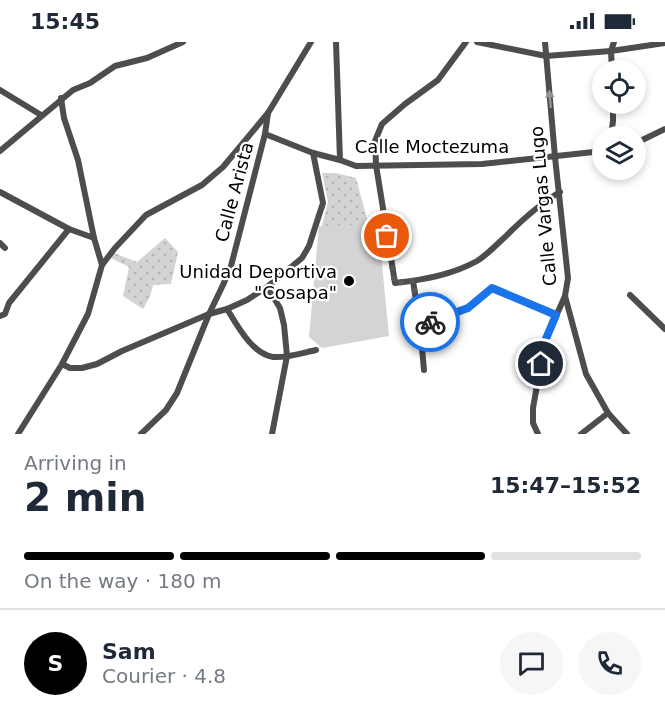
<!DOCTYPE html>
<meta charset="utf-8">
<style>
:root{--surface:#fff;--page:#f6f6f7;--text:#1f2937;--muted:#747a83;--line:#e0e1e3;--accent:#000}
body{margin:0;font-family:"DejaVu Sans",sans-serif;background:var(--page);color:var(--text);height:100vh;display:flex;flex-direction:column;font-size:22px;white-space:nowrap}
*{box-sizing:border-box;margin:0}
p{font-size:20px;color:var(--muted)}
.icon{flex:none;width:33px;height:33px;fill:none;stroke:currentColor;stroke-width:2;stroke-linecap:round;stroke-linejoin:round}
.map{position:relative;height:392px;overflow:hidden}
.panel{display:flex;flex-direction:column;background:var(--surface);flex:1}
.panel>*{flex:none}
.buttons{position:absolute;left:592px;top:18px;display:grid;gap:12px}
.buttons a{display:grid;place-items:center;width:54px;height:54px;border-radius:50%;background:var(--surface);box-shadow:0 3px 9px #0003;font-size:30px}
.pin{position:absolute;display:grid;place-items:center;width:51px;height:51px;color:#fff;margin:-26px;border:3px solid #fff;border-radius:50%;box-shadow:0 2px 6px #0007}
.courier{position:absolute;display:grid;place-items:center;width:60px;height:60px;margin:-30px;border:4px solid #1a73e8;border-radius:50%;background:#fff;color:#222;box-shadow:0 2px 8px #0007}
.overview em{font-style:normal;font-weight:700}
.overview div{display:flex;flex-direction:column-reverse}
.overview{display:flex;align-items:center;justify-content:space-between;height:102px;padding:0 24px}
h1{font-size:39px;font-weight:700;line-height:45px}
.bar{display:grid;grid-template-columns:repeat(4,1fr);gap:9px 6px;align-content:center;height:72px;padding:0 24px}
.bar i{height:8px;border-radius:4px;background:var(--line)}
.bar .on{background:var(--accent)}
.bar p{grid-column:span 4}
.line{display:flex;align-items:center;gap:15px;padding:0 24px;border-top:2px solid var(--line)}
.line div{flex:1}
.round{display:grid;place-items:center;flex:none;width:63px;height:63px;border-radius:32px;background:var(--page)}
.status{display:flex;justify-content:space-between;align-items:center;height:42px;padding:0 30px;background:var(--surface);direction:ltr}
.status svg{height:16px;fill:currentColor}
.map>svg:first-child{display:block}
.park{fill:url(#park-dots)}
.pitch{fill:#d4d4d4}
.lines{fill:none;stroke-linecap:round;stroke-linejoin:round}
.minor{stroke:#4d4d4d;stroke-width:6}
.oneway{fill:#949494}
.done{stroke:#595959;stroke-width:6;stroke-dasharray:0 10.8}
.route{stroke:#1a73e8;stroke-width:8}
.poi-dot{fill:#000;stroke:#fff;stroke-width:2}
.labels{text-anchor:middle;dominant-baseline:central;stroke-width:4.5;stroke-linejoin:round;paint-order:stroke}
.street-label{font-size:18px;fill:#000;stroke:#fff}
.poi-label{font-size:18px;fill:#000;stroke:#fff;text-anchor:end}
</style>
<div class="status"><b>15:45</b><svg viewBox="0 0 49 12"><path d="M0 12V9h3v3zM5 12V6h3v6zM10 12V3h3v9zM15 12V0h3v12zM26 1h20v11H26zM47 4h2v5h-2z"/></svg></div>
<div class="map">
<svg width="665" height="392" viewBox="0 0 665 392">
<defs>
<pattern id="park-dots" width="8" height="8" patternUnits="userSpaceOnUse" patternTransform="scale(1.5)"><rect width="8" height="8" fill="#d4d4d4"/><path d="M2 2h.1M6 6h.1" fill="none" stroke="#b4b4b4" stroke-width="1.8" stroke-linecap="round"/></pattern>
</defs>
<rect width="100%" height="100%" fill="#fff"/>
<g class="park">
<polygon points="322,131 336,131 356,136 369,184 321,187 328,160"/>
<polygon points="165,196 178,210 171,242 153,243 150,255 143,267 123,254 129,225 111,216 114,211 137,220"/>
</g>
<polygon class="pitch" points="378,182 389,294 322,306 309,295 319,184"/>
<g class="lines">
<g class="minor">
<polyline points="336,0 340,118"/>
<path d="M 466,0 L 438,38 L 405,62 L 382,82 L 375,99 L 376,123 L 395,241 C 423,238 452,233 477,219 C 487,213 496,203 505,195 C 522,178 539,162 560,150"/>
<polyline points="477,0 546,14 611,9 665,1"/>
<polyline points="612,28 611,9 614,0"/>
<polyline points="0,48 41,73"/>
<polyline points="61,56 64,76 78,118 94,196 102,223"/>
<polyline points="265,92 313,111 340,118 356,124 482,122 603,109"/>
<polyline points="611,94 613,79 613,62"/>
<polyline points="636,101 665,87"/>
<polyline points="0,109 73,48 90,41 115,24 147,16 183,0"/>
<polyline points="0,150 69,187 94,196"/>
<polyline points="0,201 5,206"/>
<polyline points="413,239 420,284 424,328"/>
<polyline points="267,245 280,266 284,283 287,314 272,392"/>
<polyline points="630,253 665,287"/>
<polyline points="565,254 586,332 608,371 627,392"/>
<path d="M 227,267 C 237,283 252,312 273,315 C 287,316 302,311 316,308"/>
<polyline points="0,274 5,272 9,261 69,187"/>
<polyline points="420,284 468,266 492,246 556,273"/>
<polyline points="62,322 70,326 82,326 97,322 122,309 209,272 227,267 247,258 267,245 302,216 309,204 323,161 313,111"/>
<polyline points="18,392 62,322 88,272 102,223 115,206 146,173 202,143 223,125 268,71 311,0"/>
<polyline points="141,392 166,368 177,351 209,272 223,243 231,224 265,92 268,71"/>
<polyline points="538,392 533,381 533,366 545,299 565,254 568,236 555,115 545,0"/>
<polyline points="581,392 608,371"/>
</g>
</g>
<defs><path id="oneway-solid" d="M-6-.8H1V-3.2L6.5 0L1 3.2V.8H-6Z" transform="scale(1.5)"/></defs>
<use class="oneway" href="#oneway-solid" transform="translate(550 57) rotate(-95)"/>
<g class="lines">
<polyline class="done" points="387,194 395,241 413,239 420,284 430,280"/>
<polyline class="route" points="430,280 468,266 492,246 556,273 545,299 541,322"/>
</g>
<circle class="poi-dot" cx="349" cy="239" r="6"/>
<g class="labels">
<g class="street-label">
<text x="432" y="104">Calle Moctezuma</text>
<text transform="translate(234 150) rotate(-75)">Calle Arista</text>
<text transform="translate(543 164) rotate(-95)">Calle Vargas Lugo</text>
</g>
<g class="poi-label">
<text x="337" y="229">Unidad Deportiva<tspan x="337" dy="21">"Cosapa"</tspan></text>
</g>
</g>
</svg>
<div class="buttons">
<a><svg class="icon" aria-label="locate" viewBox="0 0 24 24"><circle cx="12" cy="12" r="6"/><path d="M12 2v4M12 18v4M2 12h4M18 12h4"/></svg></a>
<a><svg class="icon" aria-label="layers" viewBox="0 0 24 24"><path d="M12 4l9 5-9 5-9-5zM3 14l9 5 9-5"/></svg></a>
</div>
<div class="pin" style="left:387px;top:194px;background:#ea580c"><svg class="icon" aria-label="bag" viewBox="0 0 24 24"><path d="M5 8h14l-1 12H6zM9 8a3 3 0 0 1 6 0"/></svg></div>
<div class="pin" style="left:541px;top:322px;background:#1f2937"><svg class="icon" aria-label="home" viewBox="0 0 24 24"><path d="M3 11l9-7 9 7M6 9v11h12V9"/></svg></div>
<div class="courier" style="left:430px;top:280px"><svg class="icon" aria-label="bike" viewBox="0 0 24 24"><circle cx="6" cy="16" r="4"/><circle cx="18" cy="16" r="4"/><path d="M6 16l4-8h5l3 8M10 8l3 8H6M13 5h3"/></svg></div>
</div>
<section class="panel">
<div class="overview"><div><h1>2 min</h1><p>Arriving in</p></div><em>15:47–15:52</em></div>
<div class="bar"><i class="on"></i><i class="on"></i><i class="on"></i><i></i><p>On the way · 180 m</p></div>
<div class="line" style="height:108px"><b class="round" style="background:var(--accent);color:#fff">S</b><div><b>Sam</b><p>Courier · 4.8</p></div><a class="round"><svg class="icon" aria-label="chat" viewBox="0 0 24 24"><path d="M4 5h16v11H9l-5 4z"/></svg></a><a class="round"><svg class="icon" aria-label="phone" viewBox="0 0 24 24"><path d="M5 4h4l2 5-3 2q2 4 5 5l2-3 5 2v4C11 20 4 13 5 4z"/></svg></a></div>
</section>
